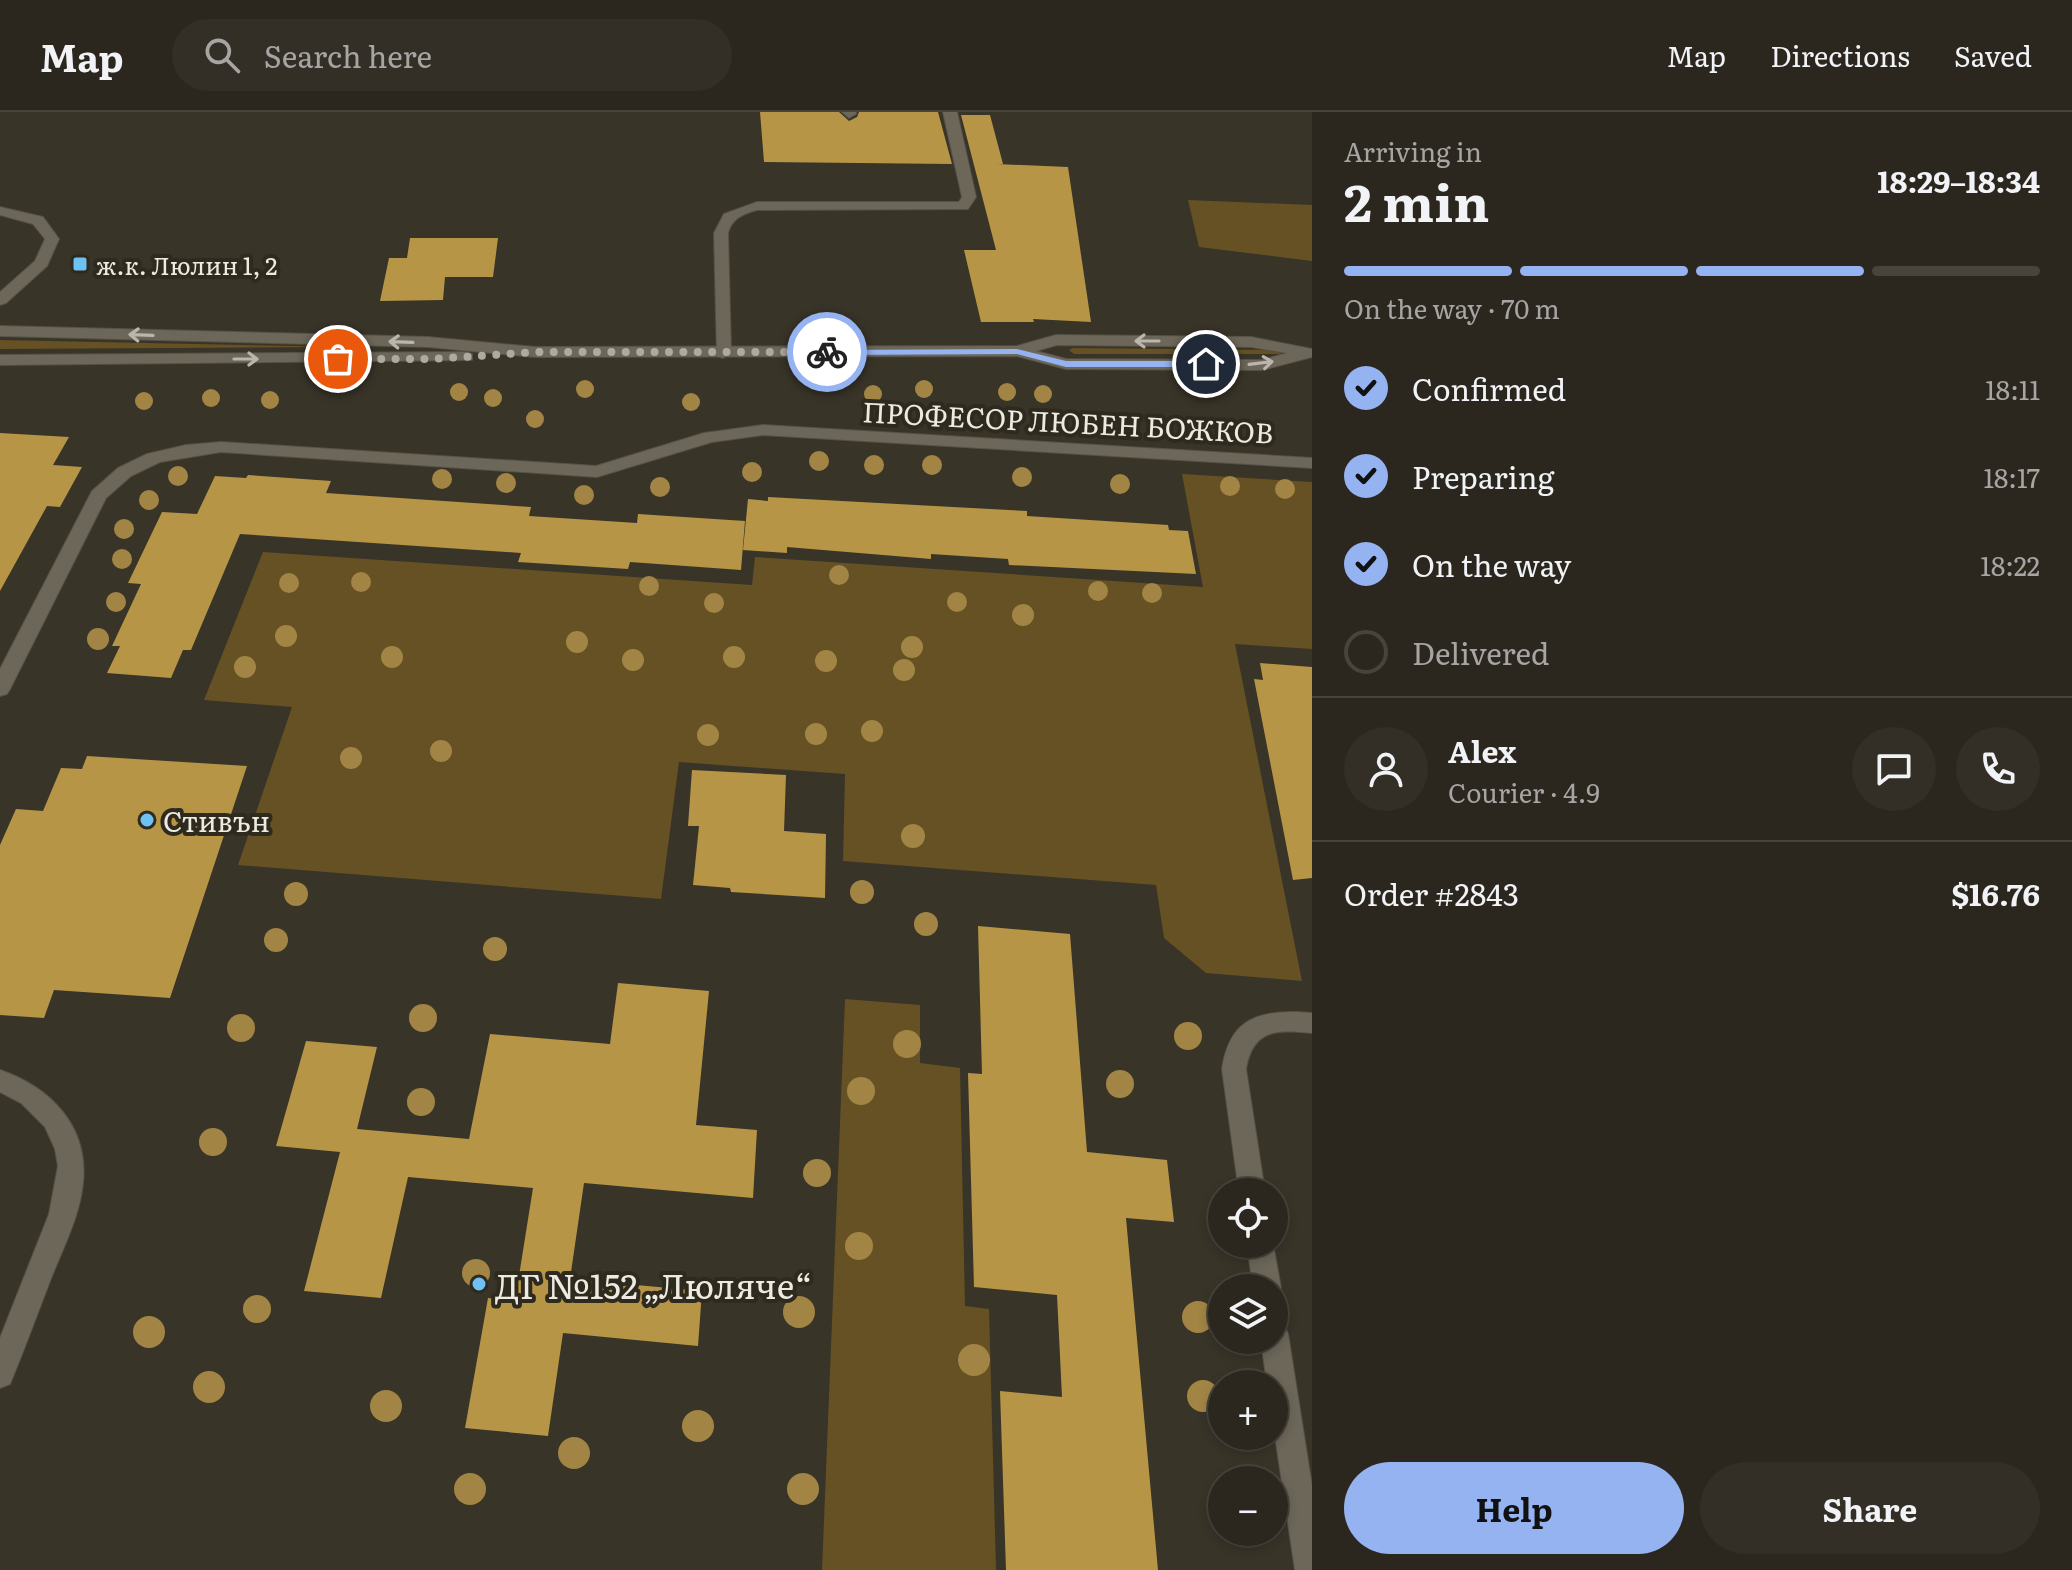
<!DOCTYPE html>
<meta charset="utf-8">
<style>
:root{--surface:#2b271e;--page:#332f27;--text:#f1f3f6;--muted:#a6a5a4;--line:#47443c;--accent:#95b2f1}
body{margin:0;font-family:Literata,serif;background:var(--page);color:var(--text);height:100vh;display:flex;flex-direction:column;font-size:30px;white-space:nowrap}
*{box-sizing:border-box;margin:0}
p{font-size:26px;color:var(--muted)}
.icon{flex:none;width:44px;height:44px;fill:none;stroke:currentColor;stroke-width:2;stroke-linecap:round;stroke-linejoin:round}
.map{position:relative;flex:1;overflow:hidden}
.details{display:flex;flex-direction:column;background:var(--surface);width:760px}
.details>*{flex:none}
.fabs{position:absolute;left:1208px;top:1066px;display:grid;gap:16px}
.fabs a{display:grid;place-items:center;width:80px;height:80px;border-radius:50%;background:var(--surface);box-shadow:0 4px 12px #0003,0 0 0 2px var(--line);font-size:40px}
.pin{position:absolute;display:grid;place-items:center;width:68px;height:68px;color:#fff;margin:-34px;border:4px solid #fff;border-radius:50%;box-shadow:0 2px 8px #0007}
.courier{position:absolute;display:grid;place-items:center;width:80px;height:80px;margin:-40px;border:6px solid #95b2f1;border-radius:50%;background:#fff;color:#222;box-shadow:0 2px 10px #0007}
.head em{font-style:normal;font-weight:700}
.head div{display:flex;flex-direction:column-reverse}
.head{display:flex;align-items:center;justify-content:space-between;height:136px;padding:0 32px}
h1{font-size:52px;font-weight:700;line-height:60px}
.bar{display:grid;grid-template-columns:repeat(4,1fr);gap:12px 8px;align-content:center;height:96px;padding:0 32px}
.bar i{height:10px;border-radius:6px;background:var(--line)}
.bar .current{background:var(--accent)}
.bar p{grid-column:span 4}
.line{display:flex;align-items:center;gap:20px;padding:0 32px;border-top:2px solid var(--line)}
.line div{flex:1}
.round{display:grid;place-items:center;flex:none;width:84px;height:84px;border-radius:42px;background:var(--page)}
ol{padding:0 32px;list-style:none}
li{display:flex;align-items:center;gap:24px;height:88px}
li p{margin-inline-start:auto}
li .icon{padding:8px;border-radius:50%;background:var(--accent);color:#111;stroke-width:4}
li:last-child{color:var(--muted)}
li i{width:44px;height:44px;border:4px solid var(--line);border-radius:50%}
.primary-button{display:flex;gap:16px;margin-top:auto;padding:16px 32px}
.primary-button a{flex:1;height:92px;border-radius:48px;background:var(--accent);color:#111;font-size:32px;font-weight:700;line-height:92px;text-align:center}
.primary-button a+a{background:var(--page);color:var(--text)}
header{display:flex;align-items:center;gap:48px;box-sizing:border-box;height:112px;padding:0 40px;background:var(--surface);border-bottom:2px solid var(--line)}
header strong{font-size:38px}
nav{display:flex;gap:44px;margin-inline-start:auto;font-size:28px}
.search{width:560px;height:72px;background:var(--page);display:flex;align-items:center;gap:20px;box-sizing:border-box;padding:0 28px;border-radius:44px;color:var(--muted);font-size:30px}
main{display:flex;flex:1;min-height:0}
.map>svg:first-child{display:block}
.green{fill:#655123}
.building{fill:#b79546}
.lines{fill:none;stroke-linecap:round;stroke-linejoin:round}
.service-casing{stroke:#555147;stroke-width:2}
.minor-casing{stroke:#555147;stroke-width:2}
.secondary-casing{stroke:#555147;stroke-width:2}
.service{fill:#6d675a;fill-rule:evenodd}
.minor{fill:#6d675a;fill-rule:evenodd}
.secondary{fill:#6d675a;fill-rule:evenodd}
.tree{fill:#a28545}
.oneway{stroke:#bab6ac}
.route{fill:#95b2f1}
.done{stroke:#aeaaa1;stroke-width:8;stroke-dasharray:0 14.4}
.poi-dot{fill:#6dc2f3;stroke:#2f2a1e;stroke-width:3}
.labels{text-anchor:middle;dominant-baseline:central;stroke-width:8;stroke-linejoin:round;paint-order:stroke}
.far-poi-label{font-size:24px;fill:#edeae2;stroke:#2f2a1e;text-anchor:start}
.street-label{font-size:28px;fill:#edeae2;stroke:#2f2a1e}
.poi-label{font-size:28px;fill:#edeae2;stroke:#2f2a1e;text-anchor:start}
.near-poi-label{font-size:34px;fill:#edeae2;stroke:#2f2a1e;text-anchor:start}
</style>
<header>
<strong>Map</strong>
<div class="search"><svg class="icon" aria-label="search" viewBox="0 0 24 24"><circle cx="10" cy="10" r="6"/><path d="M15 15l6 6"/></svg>Search here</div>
<nav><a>Map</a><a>Directions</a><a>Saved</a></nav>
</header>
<main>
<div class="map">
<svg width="1312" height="1458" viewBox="0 0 1312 1458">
<rect width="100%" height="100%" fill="#393428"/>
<g class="green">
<polygon points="1188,88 1312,93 1312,149 1199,135"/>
<polygon points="0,228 346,235 0,237"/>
<polygon points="1073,236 1275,238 1282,242 1074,242 1069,238"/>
<polygon points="1182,362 1312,370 1312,537 1235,532 1302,869 1206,861 1164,826 1156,773 843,749 845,662 679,650 661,787 238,753 292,595 204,588 263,440 752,473 755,445 1203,475"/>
<polygon points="845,887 920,893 920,951 960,956 965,1194 989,1197 996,1458 822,1458"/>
</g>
<g class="building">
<polygon points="760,0 839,0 849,9 857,5 859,0 938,0 952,52 764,50"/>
<polygon points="961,3 990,3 1003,52 997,52 1068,55 1091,210 1033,207 1034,210 981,210 964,138 996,138"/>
<polygon points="410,126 498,126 493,165 445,165 443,188 380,189 389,146 407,146"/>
<polygon points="0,321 69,325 53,353 82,355 60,395 47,394 0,479"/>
<polygon points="248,363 331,369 326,381 531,395 529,404 637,411 638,402 745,409 741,458 630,450 628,457 518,450 521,441 240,422 191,538 183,538 171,566 107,561 120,534 112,534 141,472 128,471 162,400 197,402 215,364 246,366"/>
<polygon points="768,385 1027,399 1027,404 1168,413 1169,418 1188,419 1196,462 1009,453 1008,447 931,442 931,447 787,435 787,441 743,438 748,387 768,389"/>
<polygon points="1260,551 1312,555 1312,766 1293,768 1254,567 1263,568"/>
<polygon points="87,644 247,654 170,886 54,878 44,906 0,903 0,733 16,697 43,699 61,656 82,657"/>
<polygon points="692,658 786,663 784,719 826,722 825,786 731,780 730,776 693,773 699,714 688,714"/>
<polygon points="978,814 1070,822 1087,1040 1167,1048 1174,1110 1126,1106 1158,1458 1006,1458 1000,1279 1062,1285 1057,1183 974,1175 968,961 982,962"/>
<polygon points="618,871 709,879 696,1013 757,1018 753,1086 584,1071 570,1167 702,1179 698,1234 563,1221 548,1324 465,1316 488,1186 515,1189 533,1076 408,1065 381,1186 304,1179 340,1040 276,1034 306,929 377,935 357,1017 469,1027 490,922 610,932"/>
</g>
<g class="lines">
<g class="service-casing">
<g id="service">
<polygon points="842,0 856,0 856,2 849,6"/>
<path d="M 943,0 L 957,0 L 976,85 L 968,97 L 757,98 C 743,102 732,106 728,121 L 731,241 L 723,246 L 717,244 L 714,121 L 724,102 L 757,90 L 959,90 L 962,85 Z"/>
<polygon points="0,95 43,105 59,127 47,154 6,191 0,193 0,180 35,149 45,127 33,112 0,103"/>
</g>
</g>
<g class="minor-casing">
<g id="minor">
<polygon points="763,313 1312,346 1312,356 763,323 712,330 597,365 221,340 160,350 131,364 106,386 10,577 7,582 0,584 0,557 92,379 118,356 147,342 186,333 221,330 596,354 704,321"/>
<path d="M 1297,900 L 1312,901 L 1312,921 C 1277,918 1253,916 1246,957 L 1265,1080 L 1239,1080 L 1222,957 C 1229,911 1253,899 1297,900 Z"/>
<path d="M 0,958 C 50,975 89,1014 83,1071 C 80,1103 64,1134 52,1164 C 38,1200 25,1236 10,1272 L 0,1276 L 0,1226 L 49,1102 L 58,1054 L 55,1037 L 45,1015 L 21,991 L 0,980 Z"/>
<polygon points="1247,1132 1273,1132 1281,1176 1277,1185 1274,1186 1274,1176 1253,1176"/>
<polygon points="1274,1209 1284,1213 1288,1222 1312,1374 1312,1458 1295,1458 1274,1317 1274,1272 1267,1272 1261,1228 1274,1228"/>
</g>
</g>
<g class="secondary-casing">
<g id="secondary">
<path d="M 0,214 L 428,225 L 535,235 L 1017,234 L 1056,223 L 1251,225 L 1312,237 L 1312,245 L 1262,258 L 1066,257 L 1017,244 L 535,245 L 428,235 L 0,224 ZM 1057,233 L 1251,235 L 1287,241 L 1262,248 L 1066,247 L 1036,239 Z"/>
<polygon points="466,240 472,242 472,248 0,253 0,243"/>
</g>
</g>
<use href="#service" class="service"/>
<use href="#minor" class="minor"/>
<use href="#secondary" class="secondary"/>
</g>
<g class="tree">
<circle cx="585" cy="277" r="9"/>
<circle cx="924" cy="277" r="9"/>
<circle cx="459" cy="280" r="9"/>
<circle cx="1007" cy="280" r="9"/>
<circle cx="873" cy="282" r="9"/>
<circle cx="1043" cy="282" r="9"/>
<circle cx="211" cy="286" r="9"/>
<circle cx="493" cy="286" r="9"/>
<circle cx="270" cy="288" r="9"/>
<circle cx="144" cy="289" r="9"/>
<circle cx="691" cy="290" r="9"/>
<circle cx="535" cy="307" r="9"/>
<circle cx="819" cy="349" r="10"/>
<circle cx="874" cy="353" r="10"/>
<circle cx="932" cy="353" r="10"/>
<circle cx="752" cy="360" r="10"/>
<circle cx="178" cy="364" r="10"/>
<circle cx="1022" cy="365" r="10"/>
<circle cx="442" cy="367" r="10"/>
<circle cx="506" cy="371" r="10"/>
<circle cx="1120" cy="372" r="10"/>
<circle cx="1230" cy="374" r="10"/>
<circle cx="660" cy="375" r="10"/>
<circle cx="1285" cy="377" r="10"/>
<circle cx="584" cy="383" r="10"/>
<circle cx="149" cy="388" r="10"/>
<circle cx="124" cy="417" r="10"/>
<circle cx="122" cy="447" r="10"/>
<circle cx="839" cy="463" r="10"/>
<circle cx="361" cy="470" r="10"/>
<circle cx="289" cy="471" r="10"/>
<circle cx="649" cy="474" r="10"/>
<circle cx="1098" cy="479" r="10"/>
<circle cx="1152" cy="481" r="10"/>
<circle cx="116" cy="490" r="10"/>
<circle cx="957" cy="490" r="10"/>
<circle cx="714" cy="491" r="10"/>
<circle cx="1023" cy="503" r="11"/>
<circle cx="286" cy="524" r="11"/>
<circle cx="98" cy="527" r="11"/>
<circle cx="577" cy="530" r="11"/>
<circle cx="912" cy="535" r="11"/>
<circle cx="392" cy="545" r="11"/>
<circle cx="734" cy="545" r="11"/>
<circle cx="633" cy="548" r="11"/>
<circle cx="826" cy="549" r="11"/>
<circle cx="245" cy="555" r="11"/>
<circle cx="904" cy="558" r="11"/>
<circle cx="872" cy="619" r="11"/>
<circle cx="816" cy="622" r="11"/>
<circle cx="708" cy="623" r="11"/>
<circle cx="441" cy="639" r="11"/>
<circle cx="351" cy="646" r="11"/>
<circle cx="913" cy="724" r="12"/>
<circle cx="862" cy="780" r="12"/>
<circle cx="296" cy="782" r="12"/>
<circle cx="926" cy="812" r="12"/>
<circle cx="276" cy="828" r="12"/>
<circle cx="495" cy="837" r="12"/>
<circle cx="423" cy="906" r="14"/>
<circle cx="241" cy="916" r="14"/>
<circle cx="1188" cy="924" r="14"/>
<circle cx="907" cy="932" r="14"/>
<circle cx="1120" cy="972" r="14"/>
<circle cx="861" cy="979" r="14"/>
<circle cx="421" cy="990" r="14"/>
<circle cx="213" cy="1030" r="14"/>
<circle cx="817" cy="1061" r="14"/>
<circle cx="859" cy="1134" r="14"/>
<circle cx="476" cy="1161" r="14"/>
<circle cx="257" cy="1197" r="14"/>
<circle cx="799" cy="1200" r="16"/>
<circle cx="1198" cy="1205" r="16"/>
<circle cx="149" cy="1220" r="16"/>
<circle cx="974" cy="1248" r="16"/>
<circle cx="209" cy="1275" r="16"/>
<circle cx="1203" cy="1284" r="16"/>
<circle cx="386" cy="1294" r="16"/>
<circle cx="698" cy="1314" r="16"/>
<circle cx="574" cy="1341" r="16"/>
<circle cx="470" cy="1377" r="16"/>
<circle cx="803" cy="1377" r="16"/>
</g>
<defs><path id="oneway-shaft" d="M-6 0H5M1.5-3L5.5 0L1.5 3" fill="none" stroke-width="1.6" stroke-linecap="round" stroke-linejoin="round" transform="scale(2)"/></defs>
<g class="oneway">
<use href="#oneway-shaft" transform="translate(141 223) rotate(-178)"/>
<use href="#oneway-shaft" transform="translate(1147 229) rotate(-180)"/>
<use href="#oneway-shaft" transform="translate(401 230) rotate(-178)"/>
<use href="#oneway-shaft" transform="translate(246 247)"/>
<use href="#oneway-shaft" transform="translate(1261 251) rotate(-7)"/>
</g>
<polygon class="route" points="1017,237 1066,249 1206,249 1211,252 1206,255 1066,255 1017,242 827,243 822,240 827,238"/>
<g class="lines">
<polyline class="done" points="338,247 433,247 535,240 827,240"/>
</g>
<g class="poi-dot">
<rect x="72" y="144" width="16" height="16" rx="4"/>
<circle cx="147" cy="708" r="8"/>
<circle cx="479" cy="1172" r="8"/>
</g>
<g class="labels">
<g class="far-poi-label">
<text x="96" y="152">ж.к. Люлин 1, 2</text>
</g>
<g class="street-label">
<text transform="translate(1068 309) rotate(3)">ПРОФЕСОР ЛЮБЕН БОЖКОВ</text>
</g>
<g class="poi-label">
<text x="163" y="708">Стивън</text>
</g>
<g class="near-poi-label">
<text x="495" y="1172">ДГ №152 „Люляче“</text>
</g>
</g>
</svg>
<div class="fabs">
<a><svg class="icon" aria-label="locate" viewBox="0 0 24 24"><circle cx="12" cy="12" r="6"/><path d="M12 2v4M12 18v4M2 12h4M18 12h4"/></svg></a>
<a><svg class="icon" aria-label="layers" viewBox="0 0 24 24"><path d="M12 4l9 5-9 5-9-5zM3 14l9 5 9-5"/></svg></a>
<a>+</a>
<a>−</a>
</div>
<div class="pin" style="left:338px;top:247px;background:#ea580c"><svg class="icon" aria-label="bag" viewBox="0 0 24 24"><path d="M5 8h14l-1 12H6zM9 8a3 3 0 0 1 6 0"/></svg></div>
<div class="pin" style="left:1206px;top:252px;background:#1f2937"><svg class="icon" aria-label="home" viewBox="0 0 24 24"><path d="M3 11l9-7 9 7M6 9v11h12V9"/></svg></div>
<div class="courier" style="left:827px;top:240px"><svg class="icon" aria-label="bike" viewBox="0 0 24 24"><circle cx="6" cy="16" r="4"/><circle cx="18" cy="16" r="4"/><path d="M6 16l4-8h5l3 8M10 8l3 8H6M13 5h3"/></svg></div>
</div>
<section class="details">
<div class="head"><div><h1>2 min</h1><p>Arriving in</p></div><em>18:29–18:34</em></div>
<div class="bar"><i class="current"></i><i class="current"></i><i class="current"></i><i></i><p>On the way · 70 m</p></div>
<ol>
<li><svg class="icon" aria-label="check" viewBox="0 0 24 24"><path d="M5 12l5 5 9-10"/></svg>Confirmed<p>18:11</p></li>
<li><svg class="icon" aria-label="check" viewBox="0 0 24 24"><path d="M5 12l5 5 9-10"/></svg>Preparing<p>18:17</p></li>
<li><svg class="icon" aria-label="check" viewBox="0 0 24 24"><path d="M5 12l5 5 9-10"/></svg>On the way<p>18:22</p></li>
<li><i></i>Delivered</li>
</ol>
<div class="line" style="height:144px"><a class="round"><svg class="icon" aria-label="person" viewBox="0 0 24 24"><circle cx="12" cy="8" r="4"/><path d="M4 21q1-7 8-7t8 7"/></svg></a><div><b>Alex</b><p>Courier · 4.9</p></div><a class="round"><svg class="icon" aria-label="chat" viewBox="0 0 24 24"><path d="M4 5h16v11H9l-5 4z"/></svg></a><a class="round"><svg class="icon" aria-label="phone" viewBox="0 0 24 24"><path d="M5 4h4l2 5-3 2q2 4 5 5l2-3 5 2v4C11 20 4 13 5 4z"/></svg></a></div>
<div class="line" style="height:104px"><div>Order #2843</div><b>$16.76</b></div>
<div class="primary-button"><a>Help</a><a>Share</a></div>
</section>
</main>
